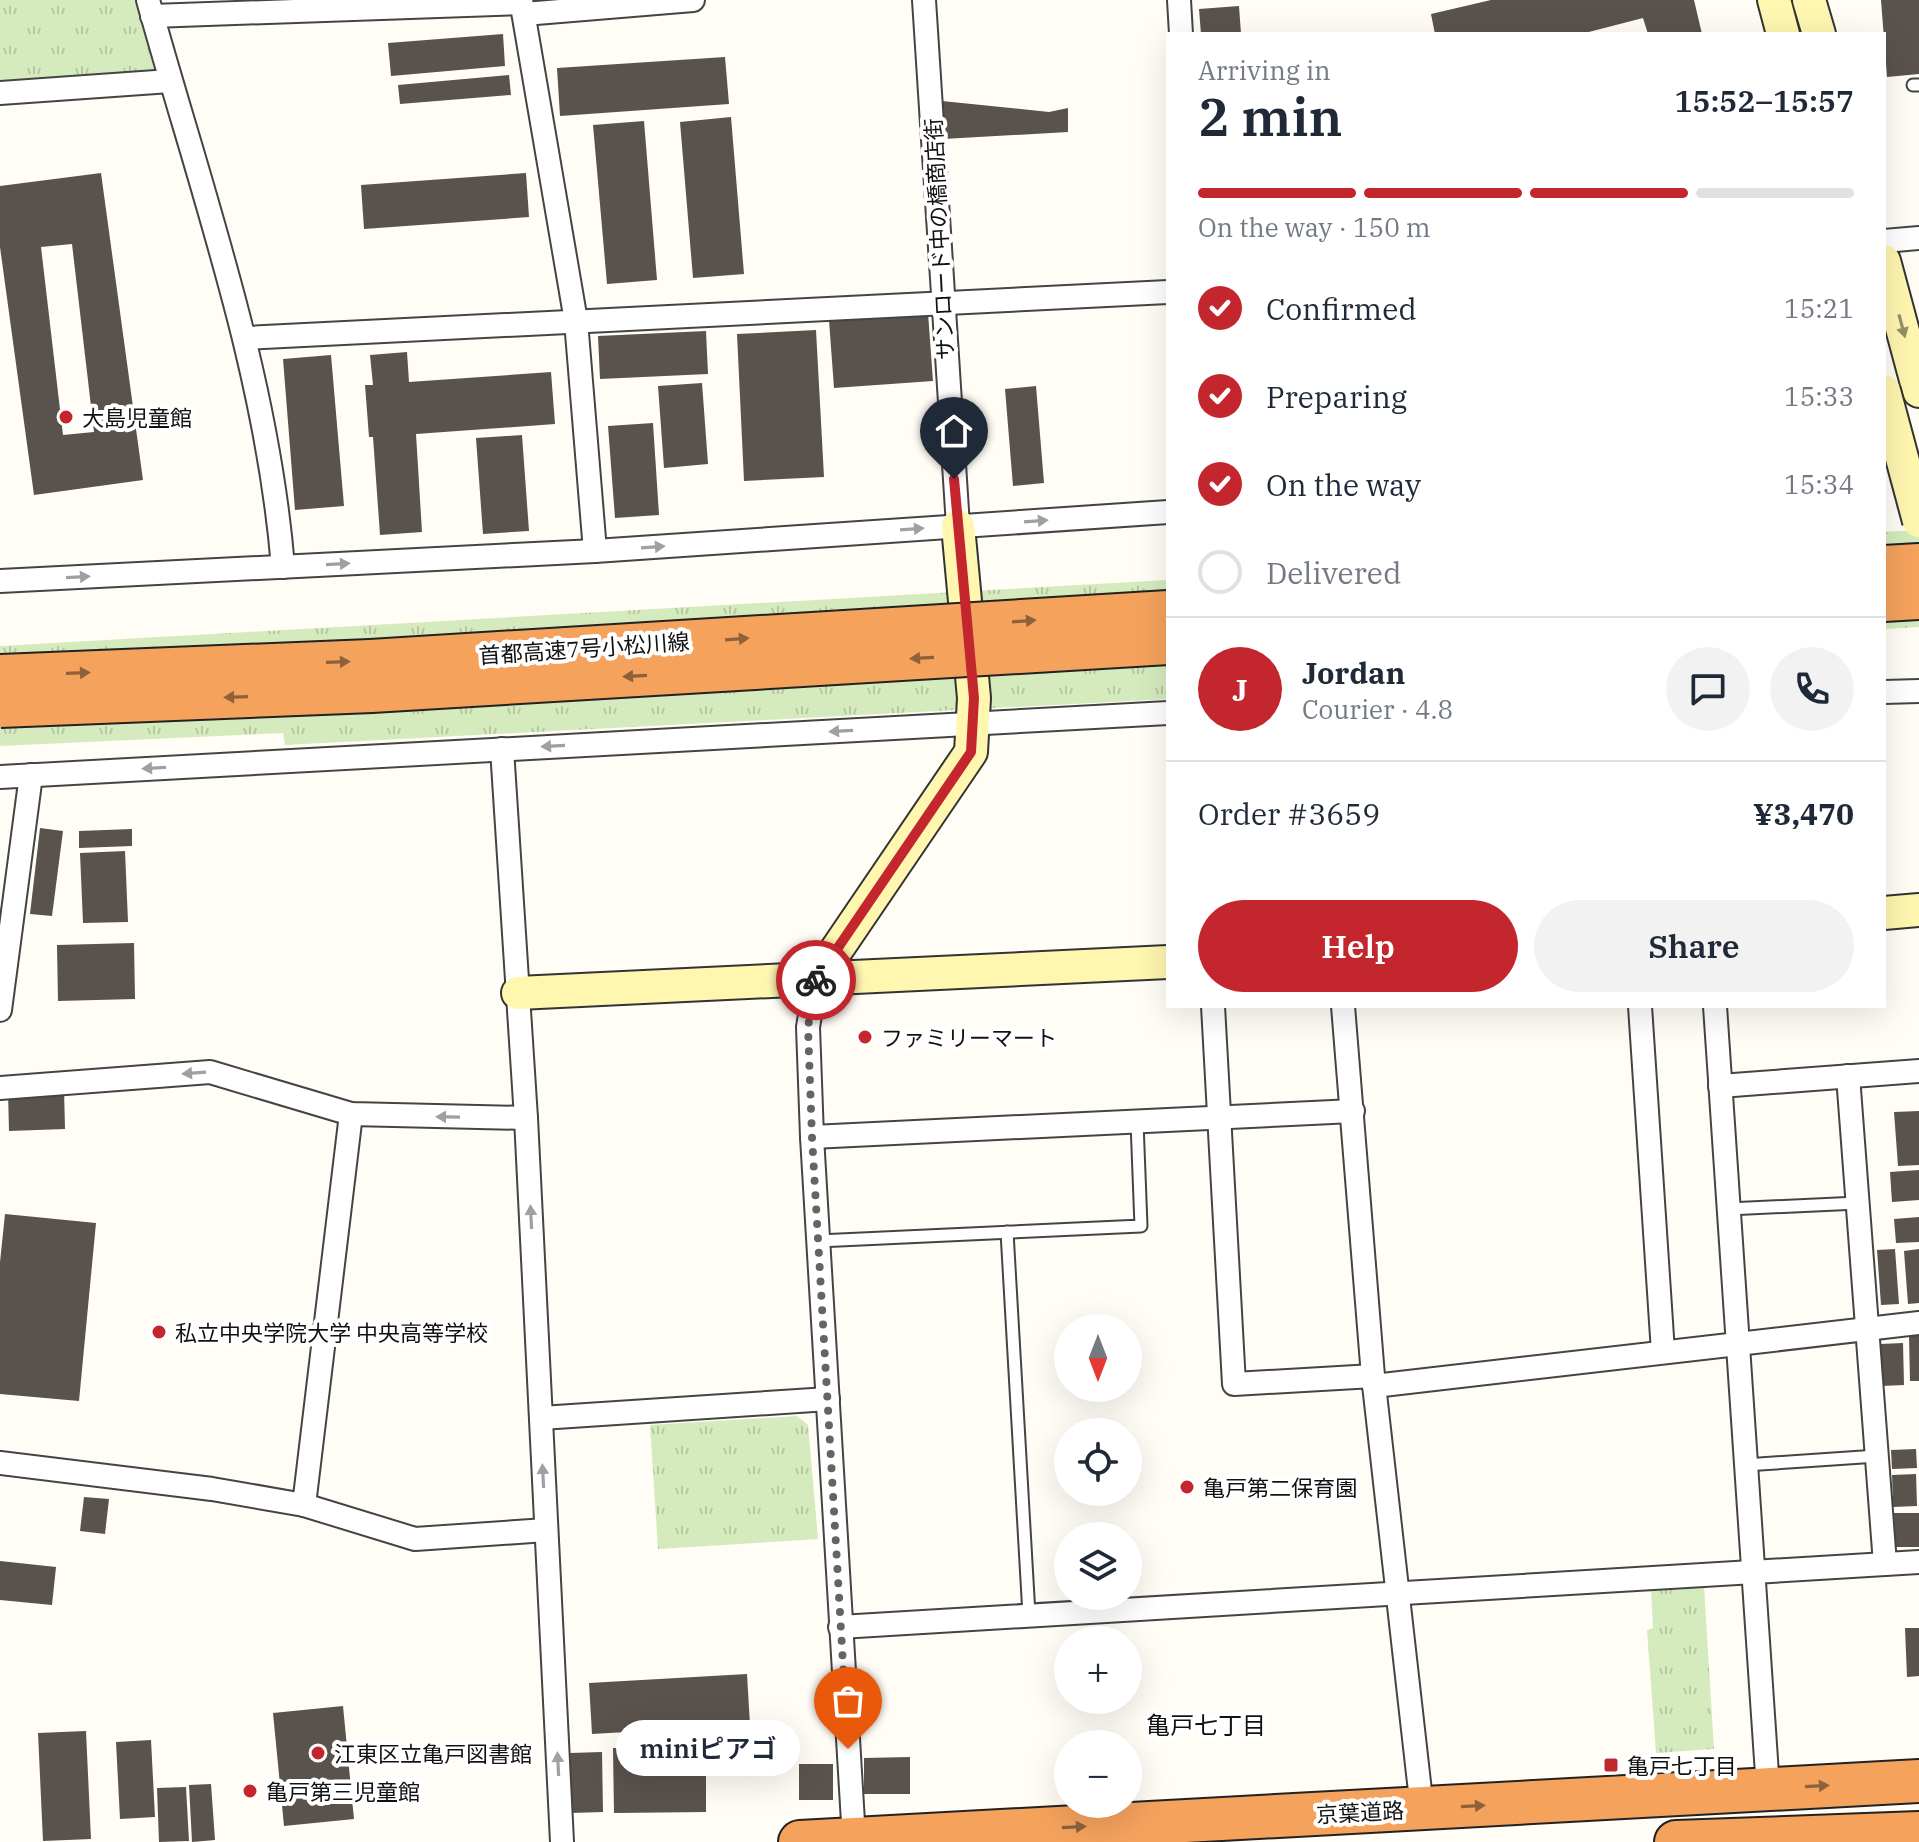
<!DOCTYPE html>
<meta charset="utf-8">
<style>
:root{--surface:#fff;--page:#f2f2f3;--text:#1f2937;--muted:#747a83;--line:#e0e1e3;--accent:#c4262e}
body{margin:0;font-family:"IBM Plex Serif","Noto Sans JP",serif;background:var(--page);color:var(--text);height:100vh;display:flex;flex-direction:column;font-size:30px;white-space:nowrap}
*{box-sizing:border-box;margin:0}
p{font-size:26px;color:var(--muted)}
.icon{flex:none;width:44px;height:44px;fill:none;stroke:currentColor;stroke-width:2;stroke-linecap:round;stroke-linejoin:round}
.map{position:relative;flex:1;overflow:hidden}
.panel{position:absolute;left:1166px;top:32px;width:720px;height:976px;display:flex;flex-direction:column;background:var(--surface);border-radius:0px;box-shadow:0 8px 32px #0002}
.panel>*{flex:none}
.needle{width:52px;rotate:180deg}
.buttons{position:absolute;left:1054px;top:1314px;display:grid;gap:16px}
.buttons a{display:grid;place-items:center;width:88px;height:88px;border-radius:50%;background:var(--surface);box-shadow:0 8px 32px #0002;font-size:40px}
.pin{position:absolute;display:grid;place-items:center;width:68px;height:68px;color:#fff;margin:-82px -34px;border-radius:50% 50% 50% 0;rotate:-45deg;box-shadow:0 0 8px #0007}
.pin .icon{rotate:45deg}
.courier{position:absolute;display:grid;place-items:center;width:80px;height:80px;margin:-40px;border:6px solid #c4262e;border-radius:50%;background:#fff;color:#222;box-shadow:0 2px 10px #0007}
.bubble{position:absolute;height:56px;border-radius:28px;background:var(--surface);box-shadow:0 8px 32px #0002;font-size:26px;font-weight:600;line-height:56px;text-align:center}
.summary em{font-style:normal;font-weight:600}
.summary div{display:flex;flex-direction:column-reverse}
.summary{display:flex;align-items:center;justify-content:space-between;height:136px;padding:0 32px}
h1{font-size:52px;font-weight:600;line-height:60px}
.bar{display:grid;grid-template-columns:repeat(4,1fr);gap:12px 8px;align-content:center;height:96px;padding:0 32px}
.bar i{height:10px;border-radius:6px;background:var(--line)}
.bar .on{background:var(--accent)}
.bar p{grid-column:span 4}
.line{display:flex;align-items:center;gap:20px;padding:0 32px;border-top:2px solid var(--line)}
.line div{flex:1}
.round{display:grid;place-items:center;flex:none;width:84px;height:84px;border-radius:42px;background:var(--page)}
ol{padding:0 32px;list-style:none}
li{display:flex;align-items:center;gap:24px;height:88px}
li p{margin-inline-start:auto}
li .icon{padding:8px;border-radius:50%;background:var(--accent);color:#fff;stroke-width:4}
li:last-child{color:var(--muted)}
li i{width:44px;height:44px;border:4px solid var(--line);border-radius:50%}
.button{display:flex;gap:16px;margin-top:auto;padding:16px 32px}
.button a{flex:1;height:92px;border-radius:48px;background:var(--accent);color:#fff;font-size:32px;font-weight:600;line-height:92px;text-align:center}
.button a+a{background:var(--page);color:var(--text)}
.map>svg:first-child{display:block}
.park{fill:url(#park-tufts)}
.building{fill:#5a524d;fill-rule:evenodd}
.lines{fill:none;stroke-linecap:round;stroke-linejoin:round}
.lane-casing{stroke:#444;stroke-width:15}
.street-casing{stroke:#444;stroke-width:26}
.secondary-casing{stroke:#333;stroke-width:36}
.highway-casing{stroke:#222;stroke-width:46}
.lane{stroke:#fff;stroke-width:11}
.street{stroke:#fff;stroke-width:22}
.secondary{stroke:#fff6b0;stroke-width:32}
.highway{stroke:#f5a25d;stroke-width:42}
.secondary-bridge-casing{stroke:#333;stroke-width:36;stroke-linecap:butt}
.highway-bridge-casing{stroke:#222;stroke-width:46;stroke-linecap:butt}
.secondary-bridge{stroke:#fff6b0;stroke-width:32}
.highway-bridge{stroke:#f5a25d;stroke-width:42}
.oneway{fill:#948f68}
.oneway2{fill:#a0a0a0}
.oneway3{fill:#8e613b}
.done{stroke:#646461;stroke-width:8;stroke-dasharray:0 14.4}
.route{stroke:#c4262e;stroke-width:10}
.poi-dot{fill:#c4262e;stroke:#fff;stroke-width:3}
.labels{text-anchor:middle;dominant-baseline:central;stroke-width:8;stroke-linejoin:round;paint-order:stroke}
.street-label{font-size:22px;fill:#111;stroke:#fff}
.poi-label{font-size:22px;fill:#111;stroke:#fff;text-anchor:start}
.neighbourhood-label{font-size:24px;fill:#111;stroke:#fff}
</style>
<div class="map">
<svg width="1919" height="1842" viewBox="0 0 1919 1842">
<defs>
<pattern id="park-tufts" width="24" height="20" patternUnits="userSpaceOnUse" patternTransform="scale(2)"><rect width="24" height="20" fill="#d5ebbd"/><path d="M3 7l-1-3M5 7V3M7 7l1-3M15 17l-1-3M17 17v-4M19 17l1-3" fill="none" stroke="#b6c8a1"/></pattern>
</defs>
<rect width="100%" height="100%" fill="#fffdf5"/>
<g class="park">
<polygon points="0,0 141,0 160,66 155,75 0,83"/>
<polygon points="1919,530 1919,627 1884,629 1884,532"/>
<polygon points="1168,580 1168,699 285,745 283,733 0,746 0,646"/>
<polygon points="797,1416 808,1425 818,1539 658,1549 650,1425"/>
<polygon points="1704,1586 1714,1749 1656,1753 1647,1630 1653,1628 1651,1589"/>
</g>
<g class="building">
<polygon points="1491,0 1694,0 1702,34 1648,34 1643,18 1581,34 1435,34 1431,14"/>
<polygon points="1881,0 1919,0 1919,74 1887,77"/>
<polygon points="1239,6 1241,34 1201,34 1199,9"/>
<polygon points="503,34 505,66 391,76 388,43"/>
<polygon points="725,57 729,104 560,116 557,68"/>
<polygon points="509,75 511,95 400,104 398,85"/>
<polygon points="942,101 1049,112 1068,108 1068,132 943,139"/>
<polygon points="731,117 744,274 693,278 680,122"/>
<polygon points="644,121 657,280 607,284 593,125"/>
<path d="M 101,173 L 143,480 L 34,495 L 0,247 L 0,186 ZM 72,244 L 94,432 L 63,435 L 41,247 Z"/>
<polygon points="526,173 529,217 364,229 361,185"/>
<polygon points="928,313 933,381 834,388 829,320"/>
<polygon points="816,330 824,477 744,481 737,334"/>
<polygon points="706,331 708,374 600,379 598,336"/>
<polygon points="407,352 409,382 551,372 555,424 416,434 422,532 380,535 373,437 369,437 365,385 373,385 370,355"/>
<polygon points="331,355 344,506 295,510 283,359"/>
<polygon points="702,383 708,464 664,468 658,386"/>
<polygon points="1036,386 1044,483 1013,486 1005,389"/>
<polygon points="653,423 659,515 615,518 608,426"/>
<polygon points="522,435 529,531 483,534 476,438"/>
<polygon points="40,828 63,831 52,916 30,914"/>
<polygon points="132,829 132,846 79,848 79,831"/>
<polygon points="125,851 128,922 83,923 80,853"/>
<polygon points="134,943 135,999 58,1001 57,945"/>
<polygon points="64,1089 65,1129 9,1131 8,1091"/>
<polygon points="1919,1111 1919,1165 1898,1166 1894,1112"/>
<polygon points="1919,1170 1919,1200 1892,1202 1890,1172"/>
<polygon points="5,1214 96,1223 79,1401 0,1394 0,1262"/>
<polygon points="1919,1217 1919,1242 1896,1243 1894,1219"/>
<polygon points="1895,1249 1899,1304 1881,1305 1877,1250"/>
<polygon points="1919,1249 1919,1303 1908,1304 1904,1251"/>
<polygon points="1919,1335 1919,1381 1910,1381 1909,1336"/>
<polygon points="1903,1343 1904,1385 1881,1386 1880,1344"/>
<polygon points="1916,1449 1917,1468 1892,1469 1891,1450"/>
<polygon points="1916,1474 1917,1506 1893,1507 1892,1475"/>
<polygon points="84,1497 109,1499 105,1534 80,1531"/>
<polygon points="1894,1513 1919,1513 1919,1547 1895,1547"/>
<polygon points="0,1561 56,1567 52,1605 0,1600"/>
<polygon points="1905,1628 1919,1628 1919,1676 1907,1677"/>
<polygon points="747,1674 750,1725 592,1734 589,1683"/>
<polygon points="343,1706 354,1819 284,1826 273,1713"/>
<polygon points="86,1731 91,1839 43,1841 38,1733"/>
<polygon points="151,1740 155,1817 120,1819 116,1742"/>
<polygon points="663,1747 663,1770 706,1770 706,1812 614,1813 613,1748"/>
<polygon points="602,1752 603,1812 571,1813 570,1753"/>
<polygon points="910,1757 910,1794 864,1794 864,1758"/>
<rect x="799" y="1764" width="34" height="36"/>
<polygon points="211,1784 215,1840 192,1842 189,1785"/>
<polygon points="186,1787 189,1841 159,1842 157,1788"/>
</g>
<g class="lines">
<g class="lane-casing">
<g id="lane">
<polyline points="1913,85 1919,85"/>
<polyline points="1728,1209 1858,1203"/>
<polyline points="1007,1232 1029,1615"/>
<polyline points="818,1241 1141,1226 1137,1122"/>
<polyline points="1745,1465 1877,1456"/>
</g>
</g>
<g class="street-casing">
<g id="street">
<path d="M 148,0 C 200,188 267,371 283,567"/>
<polyline points="521,0 576,321 595,551"/>
<polyline points="924,0 958,526"/>
<polyline points="1179,0 1181,34"/>
<polyline points="524,14 693,0"/>
<polyline points="152,16 521,3"/>
<polyline points="0,93 170,81"/>
<polyline points="1884,241 1919,238"/>
<polyline points="246,338 1168,292"/>
<polyline points="0,581 595,551 1168,512"/>
<polyline points="1884,692 1919,691"/>
<polyline points="502,749 526,1118 562,1842"/>
<polyline points="0,777 1168,713"/>
<polyline points="816,980 808,1027 812,1137 854,1839"/>
<polyline points="1213,1006 1234,1384 1373,1376"/>
<polyline points="1343,1006 1373,1376 1422,1809"/>
<polyline points="1640,1006 1663,1352"/>
<polyline points="1715,1006 1768,1789"/>
<polyline points="0,1010 31,775"/>
<polyline points="1848,1076 1885,1564"/>
<polyline points="1720,1086 1919,1071"/>
<polyline points="0,1088 210,1072 351,1114 526,1118"/>
<polyline points="812,1137 1353,1111"/>
<polyline points="1374,1386 1919,1323"/>
<polyline points="541,1418 828,1399"/>
<polyline points="0,1463 212,1489 304,1505 415,1539 546,1530"/>
<polyline points="304,1505 351,1114"/>
<polyline points="840,1627 1919,1562"/>
</g>
</g>
<g class="secondary-casing">
<g id="secondary">
<polyline points="1774,0 1783,34"/>
<polyline points="1809,0 1819,34"/>
<polyline points="1884,261 1919,391"/>
<polyline points="1884,913 1919,910"/>
<polyline points="816,980 971,752 974,698 958,526"/>
<polyline points="518,993 1168,962"/>
</g>
</g>
<g class="highway-casing">
<g id="highway">
<polyline points="1884,567 1919,565"/>
<polyline points="1884,600 1919,598"/>
<polyline points="800,1842 1919,1781"/>
<polyline points="1676,1842 1919,1833"/>
</g>
</g>
<use href="#lane" class="lane"/>
<use href="#street" class="street"/>
<use href="#secondary" class="secondary"/>
<use href="#highway" class="highway"/>
<g class="secondary-bridge-casing">
<polyline id="secondary-bridge" points="1884,391 1919,521"/>
</g>
<g class="highway-bridge-casing">
<g id="highway-bridge">
<polyline points="0,676 370,661 1168,612"/>
<polyline points="0,706 372,691 1168,643"/>
</g>
</g>
<use href="#secondary-bridge" class="secondary-bridge"/>
<use href="#highway-bridge" class="highway-bridge"/>
</g>
<defs><path id="oneway-solid" d="M-6-.8H1V-3.2L6.5 0L1 3.2V.8H-6Z" transform="scale(2)"/></defs>
<use class="oneway" href="#oneway-solid" transform="translate(1902 326) rotate(75)"/>
<g class="oneway2">
<use href="#oneway-solid" transform="translate(1036 521) rotate(-4)"/>
<use href="#oneway-solid" transform="translate(912 529) rotate(-4)"/>
<use href="#oneway-solid" transform="translate(653 547) rotate(-4)"/>
<use href="#oneway-solid" transform="translate(338 564) rotate(-3)"/>
<use href="#oneway-solid" transform="translate(78 577) rotate(-3)"/>
<use href="#oneway-solid" transform="translate(841 731) rotate(177)"/>
<use href="#oneway-solid" transform="translate(553 746) rotate(177)"/>
<use href="#oneway-solid" transform="translate(154 768) rotate(177)"/>
<use href="#oneway-solid" transform="translate(194 1073) rotate(176)"/>
<use href="#oneway-solid" transform="translate(448 1117) rotate(-179)"/>
<use href="#oneway-solid" transform="translate(531 1217) rotate(-93)"/>
<use href="#oneway-solid" transform="translate(543 1476) rotate(-93)"/>
<use href="#oneway-solid" transform="translate(558 1764) rotate(-93)"/>
</g>
<g class="oneway3">
<use href="#oneway-solid" transform="translate(1024 621) rotate(-4)"/>
<use href="#oneway-solid" transform="translate(737 639) rotate(-4)"/>
<use href="#oneway-solid" transform="translate(922 658) rotate(177)"/>
<use href="#oneway-solid" transform="translate(338 662) rotate(-2)"/>
<use href="#oneway-solid" transform="translate(78 673) rotate(-2)"/>
<use href="#oneway-solid" transform="translate(635 676) rotate(177)"/>
<use href="#oneway-solid" transform="translate(236 697) rotate(178)"/>
<use href="#oneway-solid" transform="translate(1817 1786) rotate(-3)"/>
<use href="#oneway-solid" transform="translate(1473 1806) rotate(-3)"/>
<use href="#oneway-solid" transform="translate(1074 1827) rotate(-3)"/>
</g>
<g class="lines">
<polyline class="done" points="816,980 808,1027 812,1137 848,1749"/>
<polyline class="route" points="816,980 971,752 974,698 954,479"/>
</g>
<g class="poi-dot">
<circle cx="66" cy="417" r="8"/>
<circle cx="865" cy="1037" r="8"/>
<circle cx="159" cy="1332" r="8"/>
<circle cx="1187" cy="1487" r="8"/>
<circle cx="318" cy="1753" r="8"/>
<rect x="1603" y="1757" width="16" height="16" rx="4"/>
<circle cx="250" cy="1791" r="8"/>
</g>
<g class="labels">
<g class="street-label">
<text transform="translate(939 239) rotate(-93)">サンロード中の橋商店街</text>
<text transform="translate(584 648) rotate(-4)">首都高速7号小松川線</text>
<text transform="translate(1360 1812) rotate(-3)">京葉道路</text>
</g>
<g class="poi-label">
<text x="82" y="417">大島児童館</text>
<text x="881" y="1037">ファミリーマート</text>
<text x="175" y="1332">私立中央学院大学 中央高等学校</text>
<text x="1203" y="1487">亀戸第二保育園</text>
<text x="334" y="1753">江東区立亀戸図書館</text>
<text x="1627" y="1765">亀戸七丁目</text>
<text x="266" y="1791">亀戸第三児童館</text>
</g>
<g class="neighbourhood-label">
<text x="1206" y="1725">亀戸七丁目</text>
</g>
</g>
</svg>
<div class="buttons">
<a><svg class="needle" viewBox="-14 -14 28 28"><path d="M0-13l5 13h-10z" fill="#e53935"/><path d="M0 13l5-13h-10z" fill="#747a83"/></svg></a>
<a><svg class="icon" aria-label="locate" viewBox="0 0 24 24"><circle cx="12" cy="12" r="6"/><path d="M12 2v4M12 18v4M2 12h4M18 12h4"/></svg></a>
<a><svg class="icon" aria-label="layers" viewBox="0 0 24 24"><path d="M12 4l9 5-9 5-9-5zM3 14l9 5 9-5"/></svg></a>
<a>+</a>
<a>−</a>
</div>
<div class="pin" style="left:848px;top:1749px;background:#ea580c"><svg class="icon" aria-label="bag" viewBox="0 0 24 24"><path d="M5 8h14l-1 12H6zM9 8a3 3 0 0 1 6 0"/></svg></div>
<div class="pin" style="left:954px;top:479px;background:#1f2937"><svg class="icon" aria-label="home" viewBox="0 0 24 24"><path d="M3 11l9-7 9 7M6 9v11h12V9"/></svg></div>
<div class="courier" style="left:816px;top:980px"><svg class="icon" aria-label="bike" viewBox="0 0 24 24"><circle cx="6" cy="16" r="4"/><circle cx="18" cy="16" r="4"/><path d="M6 16l4-8h5l3 8M10 8l3 8H6M13 5h3"/></svg></div>
<div class="bubble" style="left:616px;top:1720px;width:184px">miniピアゴ</div>
<section class="panel">
<div class="summary"><div><h1>2 min</h1><p>Arriving in</p></div><em>15:52–15:57</em></div>
<div class="bar"><i class="on"></i><i class="on"></i><i class="on"></i><i></i><p>On the way · 150 m</p></div>
<ol>
<li><svg class="icon" aria-label="check" viewBox="0 0 24 24"><path d="M5 12l5 5 9-10"/></svg>Confirmed<p>15:21</p></li>
<li><svg class="icon" aria-label="check" viewBox="0 0 24 24"><path d="M5 12l5 5 9-10"/></svg>Preparing<p>15:33</p></li>
<li><svg class="icon" aria-label="check" viewBox="0 0 24 24"><path d="M5 12l5 5 9-10"/></svg>On the way<p>15:34</p></li>
<li><i></i>Delivered</li>
</ol>
<div class="line" style="height:144px"><b class="round" style="background:var(--accent);color:#fff">J</b><div><b>Jordan</b><p>Courier · 4.8</p></div><a class="round"><svg class="icon" aria-label="chat" viewBox="0 0 24 24"><path d="M4 5h16v11H9l-5 4z"/></svg></a><a class="round"><svg class="icon" aria-label="phone" viewBox="0 0 24 24"><path d="M5 4h4l2 5-3 2q2 4 5 5l2-3 5 2v4C11 20 4 13 5 4z"/></svg></a></div>
<div class="line" style="height:104px"><div>Order #3659</div><b>¥3,470</b></div>
<div class="button"><a>Help</a><a>Share</a></div>
</section>
</div>
